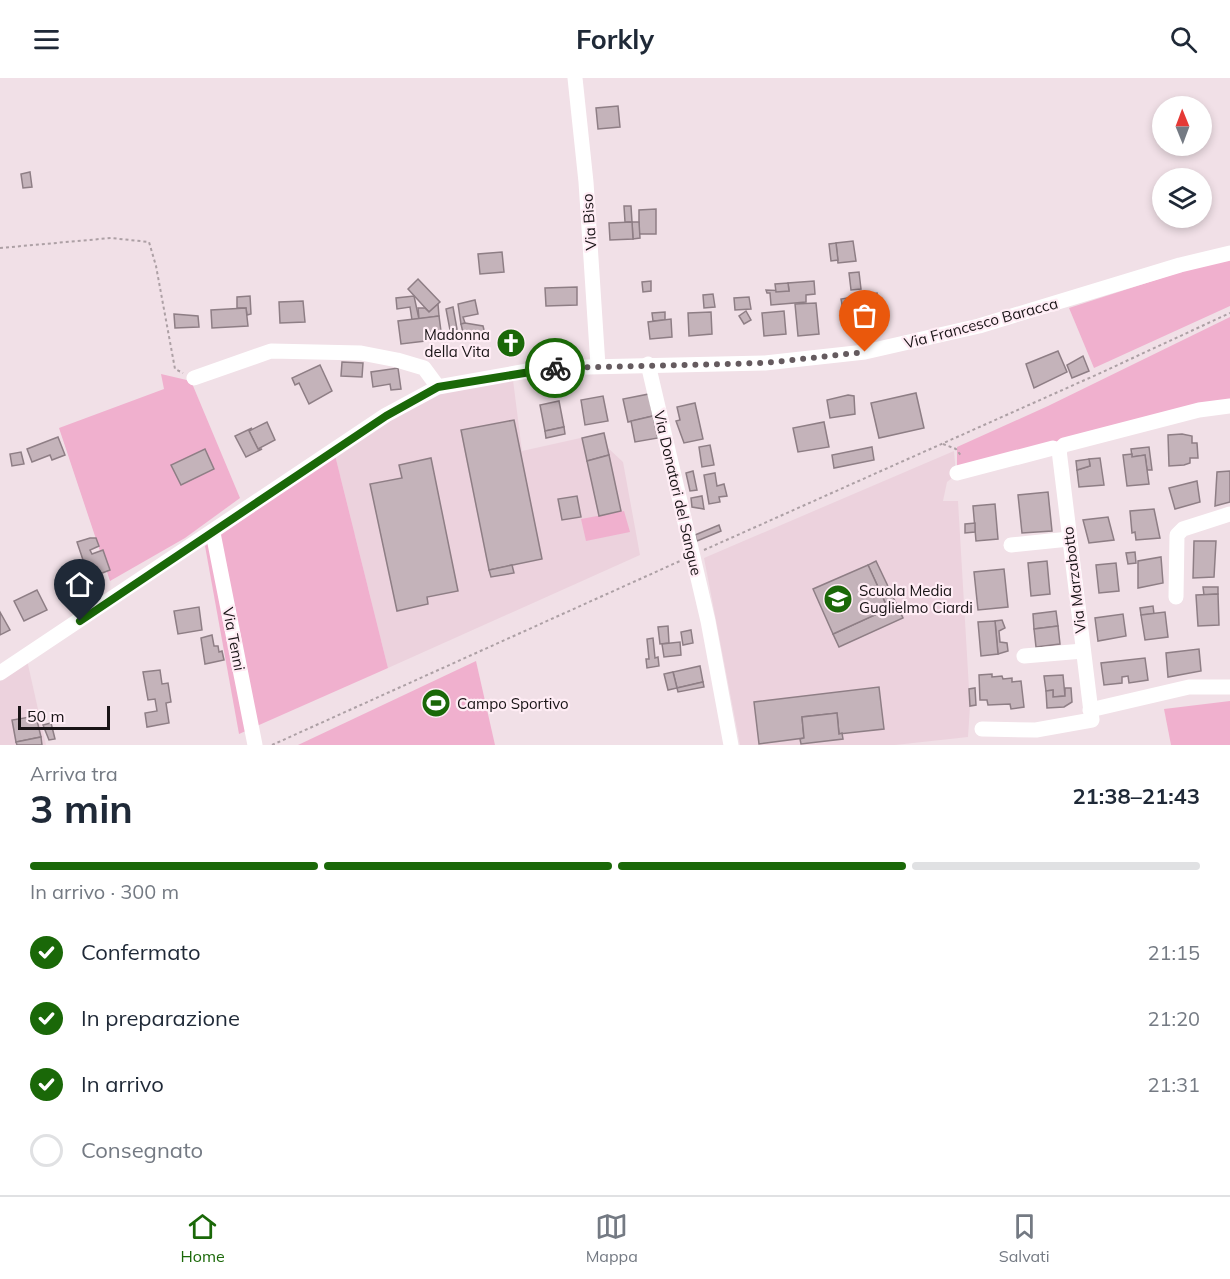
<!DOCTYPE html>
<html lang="it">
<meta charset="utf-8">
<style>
:root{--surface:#fff;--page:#f2f2f3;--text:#1f2937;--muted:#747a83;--line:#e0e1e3;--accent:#1a6808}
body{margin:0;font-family:Mulish,sans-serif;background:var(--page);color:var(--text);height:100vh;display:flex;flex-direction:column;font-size:22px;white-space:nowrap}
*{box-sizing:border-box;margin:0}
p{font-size:20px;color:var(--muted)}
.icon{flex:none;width:33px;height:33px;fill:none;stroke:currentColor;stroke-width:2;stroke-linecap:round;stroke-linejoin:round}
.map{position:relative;height:667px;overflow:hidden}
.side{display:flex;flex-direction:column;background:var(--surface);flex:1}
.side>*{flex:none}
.needle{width:39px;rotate:359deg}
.controls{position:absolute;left:1152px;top:18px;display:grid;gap:12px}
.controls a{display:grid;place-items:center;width:60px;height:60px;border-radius:50%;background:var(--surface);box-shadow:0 3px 9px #0003;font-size:30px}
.scale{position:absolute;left:18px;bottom:15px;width:92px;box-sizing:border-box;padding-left:6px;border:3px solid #191416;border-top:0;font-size:16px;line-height:21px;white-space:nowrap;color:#191416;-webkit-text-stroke:4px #ffedf5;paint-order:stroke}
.pin{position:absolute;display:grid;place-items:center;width:51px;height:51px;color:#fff;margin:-62px -26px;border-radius:50% 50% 50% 0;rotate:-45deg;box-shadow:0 0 6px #0007}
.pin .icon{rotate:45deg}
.courier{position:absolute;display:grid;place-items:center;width:60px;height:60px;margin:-30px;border:4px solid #1a6808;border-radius:50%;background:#fff;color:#222;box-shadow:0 2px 8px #0007}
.summary em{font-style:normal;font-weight:700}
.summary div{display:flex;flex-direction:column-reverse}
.summary{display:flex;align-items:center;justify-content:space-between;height:102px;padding:0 30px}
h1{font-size:39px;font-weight:700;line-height:45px}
.bar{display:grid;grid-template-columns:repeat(4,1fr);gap:9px 6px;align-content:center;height:72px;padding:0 30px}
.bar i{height:8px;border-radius:4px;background:var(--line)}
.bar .current{background:var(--accent)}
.bar p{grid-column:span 4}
ol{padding:0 30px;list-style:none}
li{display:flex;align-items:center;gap:18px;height:66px}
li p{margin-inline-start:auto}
li .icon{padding:6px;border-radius:50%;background:var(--accent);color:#fff;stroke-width:4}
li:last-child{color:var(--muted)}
li i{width:33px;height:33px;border:3px solid var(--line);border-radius:50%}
header{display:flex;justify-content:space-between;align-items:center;height:78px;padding:0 30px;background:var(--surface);font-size:27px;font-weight:700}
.menu{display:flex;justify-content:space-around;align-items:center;height:84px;border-top:2px solid var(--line);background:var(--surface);font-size:16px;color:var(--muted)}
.menu a{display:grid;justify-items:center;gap:3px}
.menu .current{color:var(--accent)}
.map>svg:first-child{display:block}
.built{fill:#ecd2dd}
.green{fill:#f0b0ce}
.building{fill:#c4b3ba;stroke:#8e7e85;stroke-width:1.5}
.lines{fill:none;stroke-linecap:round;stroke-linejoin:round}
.path{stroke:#ada0a5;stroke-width:2;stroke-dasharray:3 3;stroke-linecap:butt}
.minor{stroke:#fff;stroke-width:15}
.done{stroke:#655b5f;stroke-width:6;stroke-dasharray:0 10.8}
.route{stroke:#1a6808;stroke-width:8}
.labels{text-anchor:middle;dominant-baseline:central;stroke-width:4.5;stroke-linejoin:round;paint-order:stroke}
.street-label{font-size:15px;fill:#191416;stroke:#ffedf5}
.poi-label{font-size:15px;fill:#191416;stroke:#ffedf5;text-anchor:start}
</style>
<header><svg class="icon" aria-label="menu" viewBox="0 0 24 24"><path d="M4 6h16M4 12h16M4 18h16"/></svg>Forkly<svg class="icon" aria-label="search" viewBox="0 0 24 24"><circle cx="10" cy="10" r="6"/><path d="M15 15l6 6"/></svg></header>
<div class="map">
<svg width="1230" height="667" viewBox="0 0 1230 667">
<rect width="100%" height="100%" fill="#f1e0e7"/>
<g class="built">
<polygon points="513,302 522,373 594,357 623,384 640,477 388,590 335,377 384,344 437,316"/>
<polygon points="954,373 956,397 947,404 943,423 958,423 970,628 968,659 895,667 740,667 704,480"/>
<polygon points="27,582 46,667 0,667 0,603"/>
</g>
<g class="green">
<polygon points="1230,181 1230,228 1094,290 1069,230 1199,188"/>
<polygon points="1230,239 1230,324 957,392 957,369 1048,328"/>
<polygon points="161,296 191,303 240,420 185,460 110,503 59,350 164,311"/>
<polygon points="335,377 388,590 239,656 205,468"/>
<polygon points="624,433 630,454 586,463 581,441"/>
<polygon points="476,583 495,667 298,667"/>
<polygon points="1230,623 1230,667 1171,667 1164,631"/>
</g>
<g class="building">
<polygon points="618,28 620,49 598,51 596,30"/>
<polygon points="30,94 32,109 23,110 21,96"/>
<polygon points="624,128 631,128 632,144 625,144"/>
<polygon points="656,131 656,156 639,156 639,132"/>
<polygon points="632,144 639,144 640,160 633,161"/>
<polygon points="632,144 633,161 610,162 609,145"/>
<polygon points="853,163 856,183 838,185 836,165"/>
<polygon points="836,165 838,182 831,183 829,166"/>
<polygon points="502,174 504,194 480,196 478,176"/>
<polygon points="859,194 861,211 851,212 849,195"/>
<polygon points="418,201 440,224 429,234 408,211"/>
<polygon points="651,203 651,213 643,214 642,204"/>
<polygon points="814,203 815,216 806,217 806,224 771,227 770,215 767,215 766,212 789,213 788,205"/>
<polygon points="788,205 789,213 776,214 775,206"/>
<polygon points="577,209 577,227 546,228 545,210"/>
<polygon points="877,215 879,234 872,234 871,224 842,226 841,221"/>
<polygon points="713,216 715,229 704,230 703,217"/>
<polygon points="250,218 251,236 247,237 246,230 237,230 237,219"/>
<polygon points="414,218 419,241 412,242 410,229 397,231 396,220"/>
<polygon points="749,219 751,231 735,232 734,220"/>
<polygon points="475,222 478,236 463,239 465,245 461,246 458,226"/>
<polygon points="303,223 305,244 280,245 279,224"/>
<polygon points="871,224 872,241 843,243 842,226"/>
<polygon points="816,225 819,256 798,258 795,226"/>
<polygon points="438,226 439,238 419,241 418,230 425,230 429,234"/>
<polygon points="453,229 457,251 450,252 446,231"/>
<polygon points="246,230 248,248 212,250 211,232"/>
<polygon points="746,233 751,242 744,246 739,238"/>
<polygon points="784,233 786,256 764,258 762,235"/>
<polygon points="665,234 665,242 653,243 652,235"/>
<polygon points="711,234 712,256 689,258 688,235"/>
<polygon points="174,236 198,238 199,249 175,250"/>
<polygon points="439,238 442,261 401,266 398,243"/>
<polygon points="671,241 672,259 650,261 648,244"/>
<polygon points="465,245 483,248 486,260 464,259 461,246"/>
<polygon points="510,257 515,259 515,270 507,270 507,259"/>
<polygon points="1058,273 1067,294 1034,310 1026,286"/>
<polygon points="1083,278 1089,293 1072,300 1067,287"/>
<polygon points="342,284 363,285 362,299 341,298"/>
<polygon points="320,287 332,313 309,326 299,305 295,307 292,300"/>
<polygon points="398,290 401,311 391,312 390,306 373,309 371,294"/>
<polygon points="916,315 924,350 879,360 871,325"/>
<polygon points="649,316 653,338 628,344 623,321"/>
<polygon points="848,317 854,318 855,336 830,340 827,322"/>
<polygon points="603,318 608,343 585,347 581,322"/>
<polygon points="559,323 564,349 545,353 540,327"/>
<polygon points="695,325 703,361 684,365 676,343 680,342 677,329"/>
<polygon points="653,338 658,360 635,364 631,343"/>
<polygon points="514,342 542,481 489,492 461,352"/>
<polygon points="267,344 275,362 258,371 249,353"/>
<polygon points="824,344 829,369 798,374 793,350"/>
<polygon points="564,349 565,356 546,360 545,353"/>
<polygon points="252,350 249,353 258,371 262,371 246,379 235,358"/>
<polygon points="604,355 609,377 587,383 582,360"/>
<polygon points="1182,356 1192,358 1192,365 1197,365 1198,380 1190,380 1190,385 1184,387 1169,388 1168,357"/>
<polygon points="58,359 65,377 52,382 50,377 32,384 27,371"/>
<polygon points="710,367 714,387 702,389 699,369"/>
<polygon points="872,369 874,382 834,390 832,377"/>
<polygon points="1149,369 1152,392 1147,392 1145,377 1132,379 1131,371"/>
<polygon points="205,371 214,391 181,407 171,387"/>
<polygon points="21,374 24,386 12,388 10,376"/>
<polygon points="1132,376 1132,379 1145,377 1149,406 1127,408 1123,377"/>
<polygon points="609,377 621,433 599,438 587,383"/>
<polygon points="431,380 458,513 427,519 428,526 397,533 370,406 402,400 399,387"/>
<polygon points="1100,380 1104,407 1079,409 1077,392 1090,388 1089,381"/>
<polygon points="1089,381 1090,388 1077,392 1076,383"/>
<polygon points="693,393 697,412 690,413 686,395"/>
<polygon points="1230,393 1230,424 1215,428 1217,394"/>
<polygon points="715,395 717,408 724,406 727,418 719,419 720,424 709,426 704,397"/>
<polygon points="1197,403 1200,424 1175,431 1169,410"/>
<polygon points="1048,414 1052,453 1022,455 1018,417"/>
<polygon points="577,418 581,439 562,442 558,421"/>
<polygon points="702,418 704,431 692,429 691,420"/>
<polygon points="995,426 998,461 976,463 973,428"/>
<polygon points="1154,431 1160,460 1136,462 1135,454 1132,455 1130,433"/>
<polygon points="1108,439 1114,462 1089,465 1083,442"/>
<polygon points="975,445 975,454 965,455 965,446"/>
<polygon points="719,447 721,453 697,463 695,457"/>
<polygon points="90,460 96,460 99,468 90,472 92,476 103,472 110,492 89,500 77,464"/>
<polygon points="1194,463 1216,463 1214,499 1193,500"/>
<polygon points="1135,474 1136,485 1128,486 1126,475"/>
<polygon points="1161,479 1163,505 1138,510 1138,483"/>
<polygon points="876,483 903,540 839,569 833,556 888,531 868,487"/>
<polygon points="1047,483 1050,516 1031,518 1028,485"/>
<polygon points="1116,485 1119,513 1099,515 1096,487"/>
<polygon points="512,487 514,495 491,499 489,492"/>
<polygon points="868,487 888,531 833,556 813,511"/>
<polygon points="1004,491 1008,529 978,532 974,494"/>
<polygon points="1203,509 1218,509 1218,516 1204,517"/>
<polygon points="37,512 47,532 24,543 14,523"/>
<polygon points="1218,516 1219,547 1198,548 1196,517"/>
<polygon points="1153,528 1154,536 1141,537 1140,530"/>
<polygon points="199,529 202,552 178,556 174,533"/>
<polygon points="1056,533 1058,548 1034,551 1033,536"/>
<polygon points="0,534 10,552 0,557"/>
<polygon points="1165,534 1168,559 1145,562 1141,537"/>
<polygon points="1123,536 1126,558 1098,563 1095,540"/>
<polygon points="1002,542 1005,550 999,553 1000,564 1007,565 1008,573 998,576 995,543"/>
<polygon points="995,543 998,576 981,578 978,544"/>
<polygon points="668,548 669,565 660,566 658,549"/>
<polygon points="1058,548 1060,566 1036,569 1034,551"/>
<polygon points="691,552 693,565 683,567 681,554"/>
<polygon points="212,557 214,568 218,568 219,574 222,573 224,582 205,586 201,560"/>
<polygon points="653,560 655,580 658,579 659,588 647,590 646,581 649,581 647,561"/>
<polygon points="680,564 681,577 664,579 662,566"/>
<polygon points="1199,571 1201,593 1168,599 1166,575"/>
<polygon points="1145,580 1148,602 1129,605 1128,598 1122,599 1122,605 1104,607 1101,585"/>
<polygon points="700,588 703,604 677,610 673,594"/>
<polygon points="160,592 162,606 168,605 171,624 166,625 169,645 147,649 145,635 157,633 155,621 148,622 143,594"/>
<polygon points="673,594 677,610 668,612 664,596"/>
<polygon points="992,596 992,599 1002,598 1003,601 1012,600 1012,604 1021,603 1024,629 1011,631 1010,626 988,627 987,622 980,622 979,597"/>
<polygon points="1063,597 1065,618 1053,619 1053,612 1046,613 1044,598"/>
<polygon points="703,604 704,609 678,614 677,610"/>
<polygon points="879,609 884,651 839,656 837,635 802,639 804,660 759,666 754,624"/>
<polygon points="975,610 976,627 970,628 969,611"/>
<polygon points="1065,610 1071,610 1072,624 1064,629 1047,630 1046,613 1053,612 1053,619 1065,618"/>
<polygon points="837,635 839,656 842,655 843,661 801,666 800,661 804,660 802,639"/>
<polygon points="36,638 41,659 16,664 12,642"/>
<polygon points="51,645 55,661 49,662 43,647"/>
<polygon points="41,659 42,667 17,667 16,664"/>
</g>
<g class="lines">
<g class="path">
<polyline points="0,170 111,160 149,164 156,188 175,291 183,295"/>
<polyline points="943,366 956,371 962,379"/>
<polyline points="704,472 1096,297 1230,235"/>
<polyline points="272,667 680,483"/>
</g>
<g class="minor">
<polyline points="575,0 586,104 598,288"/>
<polyline points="648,286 708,543 731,667"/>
<polyline points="194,300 271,273 361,275 397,282 424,290 438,309"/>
<polyline points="957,395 1053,370 1059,372 1064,367 1199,332 1230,328"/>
<polyline points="213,455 255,667"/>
<polyline points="1011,467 1069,461"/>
<polyline points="1176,519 1177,457 1183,451 1230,436"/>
<polyline points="1024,578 1083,573"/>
<polyline points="0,595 386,337 438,309 544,290 765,285 865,274 979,248 1180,187 1230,175"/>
<polyline points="1090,632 1189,609 1230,609"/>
<polyline points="982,651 1036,652 1092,642 1059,372"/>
</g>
</g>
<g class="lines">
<polyline class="done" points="555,290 765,285 865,274"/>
<polyline class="route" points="80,543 386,338 438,309 555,290"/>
</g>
<defs>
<g id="church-disc" transform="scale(1.5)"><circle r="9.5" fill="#1a6808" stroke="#ffedf5"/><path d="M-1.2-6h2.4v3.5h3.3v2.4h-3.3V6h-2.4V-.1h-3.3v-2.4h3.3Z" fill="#fff"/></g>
<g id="school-disc" transform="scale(1.5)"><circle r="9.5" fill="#1a6808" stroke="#ffedf5"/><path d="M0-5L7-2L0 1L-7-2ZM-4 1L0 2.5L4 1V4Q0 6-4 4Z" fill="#fff"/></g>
<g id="stadium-disc" transform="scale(1.5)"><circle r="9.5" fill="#1a6808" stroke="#ffedf5"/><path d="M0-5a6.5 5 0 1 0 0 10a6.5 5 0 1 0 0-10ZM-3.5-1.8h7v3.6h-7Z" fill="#fff"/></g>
</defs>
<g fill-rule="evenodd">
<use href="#church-disc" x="511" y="265"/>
<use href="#school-disc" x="838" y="521"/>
<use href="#stadium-disc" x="436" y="625"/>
</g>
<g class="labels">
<g class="street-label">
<text transform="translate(589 144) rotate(-94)">Via Biso</text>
<text transform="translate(981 245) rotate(-15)">Via Francesco Baracca</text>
<text transform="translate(678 415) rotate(77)">Via Donatori del Sangue</text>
<text transform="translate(1074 502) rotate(-97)">Via Marzabotto</text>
<text transform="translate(234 561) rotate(79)">Via Tenni</text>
</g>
<g class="poi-label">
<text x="490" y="256" text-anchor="end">Madonna<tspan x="490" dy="17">della Vita</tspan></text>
<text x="859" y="512">Scuola Media<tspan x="859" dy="17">Guglielmo Ciardi</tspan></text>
<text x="457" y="625">Campo Sportivo</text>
</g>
</g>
</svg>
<div class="controls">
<a><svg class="needle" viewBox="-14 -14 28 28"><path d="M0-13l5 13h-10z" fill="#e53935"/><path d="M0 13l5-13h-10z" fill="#747a83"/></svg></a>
<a><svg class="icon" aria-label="layers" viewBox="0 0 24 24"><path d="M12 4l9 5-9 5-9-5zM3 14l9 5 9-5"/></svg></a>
</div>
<div class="scale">50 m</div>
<div class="pin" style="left:865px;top:274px;background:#ea580c"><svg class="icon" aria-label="bag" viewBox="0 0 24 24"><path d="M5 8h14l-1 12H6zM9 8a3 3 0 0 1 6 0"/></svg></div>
<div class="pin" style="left:80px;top:543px;background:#1f2937"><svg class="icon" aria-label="home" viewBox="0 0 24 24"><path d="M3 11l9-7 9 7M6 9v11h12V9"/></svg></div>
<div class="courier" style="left:555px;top:290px"><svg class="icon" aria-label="bike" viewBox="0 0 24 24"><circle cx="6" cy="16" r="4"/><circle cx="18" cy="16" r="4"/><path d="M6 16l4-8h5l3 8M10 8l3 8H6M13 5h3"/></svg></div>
</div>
<section class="side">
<div class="summary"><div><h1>3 min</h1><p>Arriva tra</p></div><em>21:38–21:43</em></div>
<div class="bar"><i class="current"></i><i class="current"></i><i class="current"></i><i></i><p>In arrivo · 300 m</p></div>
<ol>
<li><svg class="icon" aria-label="check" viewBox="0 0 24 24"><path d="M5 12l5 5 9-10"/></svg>Confermato<p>21:15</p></li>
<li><svg class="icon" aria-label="check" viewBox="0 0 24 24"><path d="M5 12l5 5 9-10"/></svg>In preparazione<p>21:20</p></li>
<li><svg class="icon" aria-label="check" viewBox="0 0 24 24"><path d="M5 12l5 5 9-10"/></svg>In arrivo<p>21:31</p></li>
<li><i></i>Consegnato</li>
</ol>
</section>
<nav class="menu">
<a class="current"><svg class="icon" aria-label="home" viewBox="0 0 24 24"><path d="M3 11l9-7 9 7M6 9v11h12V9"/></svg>Home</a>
<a><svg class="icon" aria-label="map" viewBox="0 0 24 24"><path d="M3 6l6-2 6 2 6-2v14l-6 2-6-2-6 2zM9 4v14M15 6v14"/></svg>Mappa</a>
<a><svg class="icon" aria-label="saved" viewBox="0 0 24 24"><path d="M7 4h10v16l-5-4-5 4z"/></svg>Salvati</a>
</nav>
